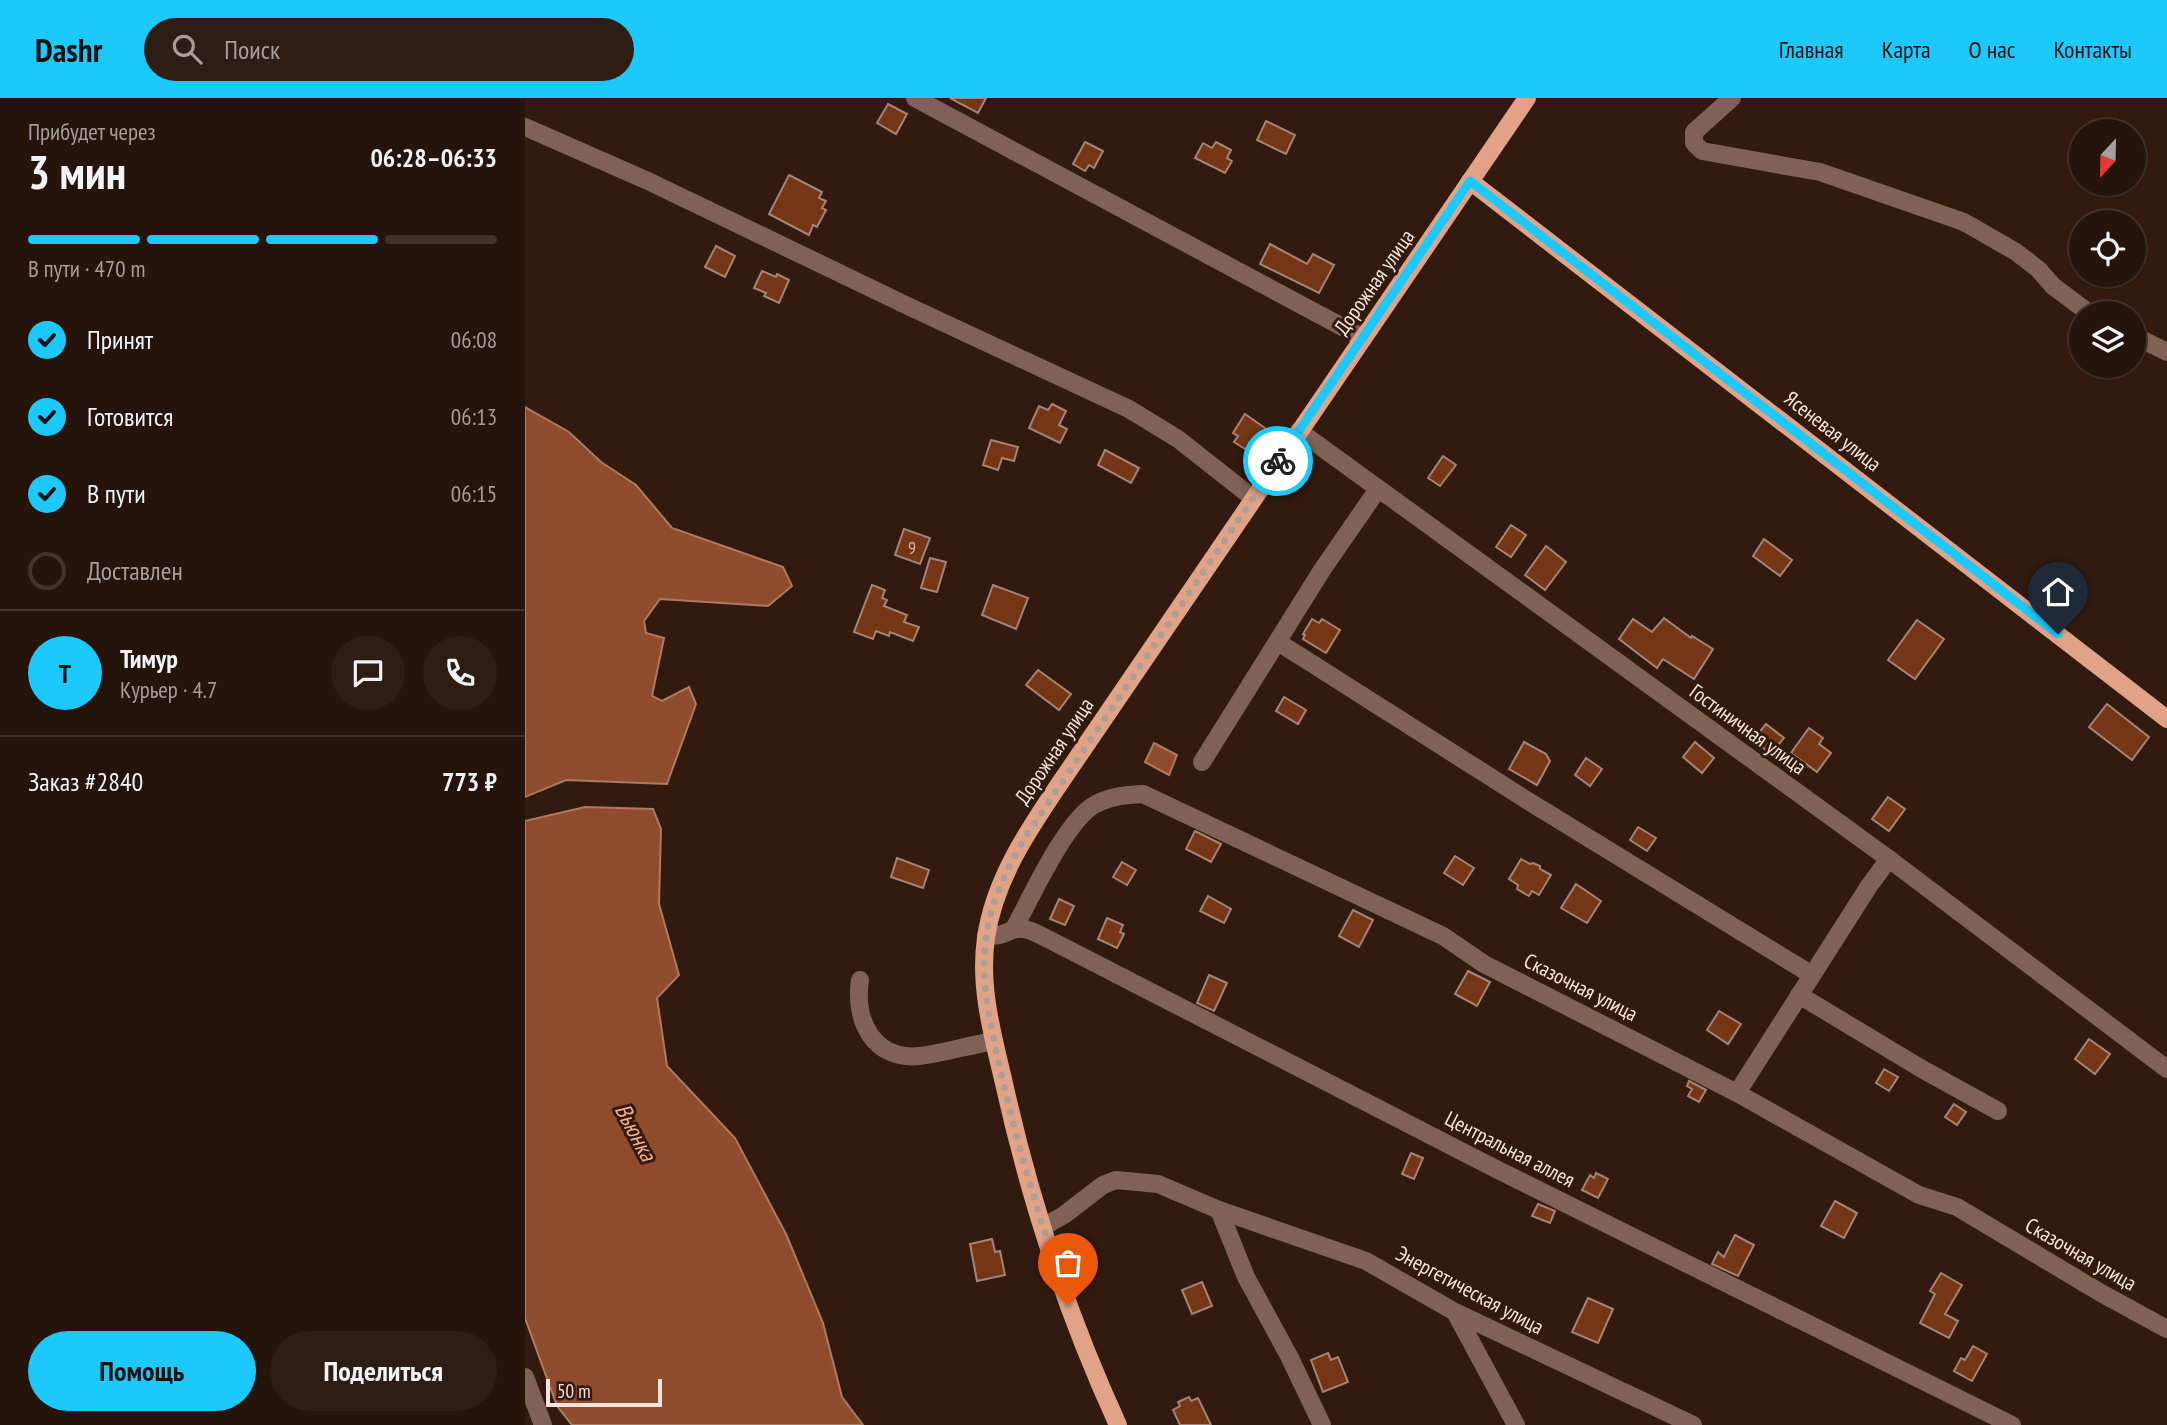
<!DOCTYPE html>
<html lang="ru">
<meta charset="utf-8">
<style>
:root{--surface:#26140b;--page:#2e1d14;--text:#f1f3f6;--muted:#a49e9d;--line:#42332c;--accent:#1dc9fc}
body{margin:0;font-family:"PT Sans Narrow",sans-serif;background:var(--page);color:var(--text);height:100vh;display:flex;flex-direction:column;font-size:26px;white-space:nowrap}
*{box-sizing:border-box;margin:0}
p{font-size:23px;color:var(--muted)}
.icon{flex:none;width:38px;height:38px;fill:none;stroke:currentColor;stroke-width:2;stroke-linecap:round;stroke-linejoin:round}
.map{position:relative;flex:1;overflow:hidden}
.side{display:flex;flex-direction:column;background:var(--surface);width:525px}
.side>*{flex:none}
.needle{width:46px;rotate:202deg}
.tools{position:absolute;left:1544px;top:21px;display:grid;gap:14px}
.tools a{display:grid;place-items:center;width:77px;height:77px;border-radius:50%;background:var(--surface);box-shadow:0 2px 5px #0004,0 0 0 2px var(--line);font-size:35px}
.scale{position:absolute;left:21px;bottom:18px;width:116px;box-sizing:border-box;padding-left:7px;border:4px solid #f5e4dc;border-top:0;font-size:19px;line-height:24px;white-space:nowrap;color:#f5e4dc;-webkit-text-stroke:5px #321a0f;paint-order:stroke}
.pin{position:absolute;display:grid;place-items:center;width:60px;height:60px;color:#fff;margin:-72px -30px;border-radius:50% 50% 50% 0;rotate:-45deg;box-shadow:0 0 7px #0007}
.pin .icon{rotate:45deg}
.courier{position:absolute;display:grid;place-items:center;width:70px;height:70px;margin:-35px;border:5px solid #1dc9fc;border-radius:50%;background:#fff;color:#222;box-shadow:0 2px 9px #0007}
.overview em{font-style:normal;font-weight:700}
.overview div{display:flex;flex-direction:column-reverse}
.overview{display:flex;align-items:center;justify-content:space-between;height:119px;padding:0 28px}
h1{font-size:46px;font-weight:700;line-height:52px}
.bar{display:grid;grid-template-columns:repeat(4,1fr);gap:10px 7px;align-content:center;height:84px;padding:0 28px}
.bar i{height:9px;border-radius:5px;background:var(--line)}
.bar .on{background:var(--accent)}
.bar p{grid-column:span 4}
.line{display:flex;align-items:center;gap:18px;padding:0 28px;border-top:2px solid var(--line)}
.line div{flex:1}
.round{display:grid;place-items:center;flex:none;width:74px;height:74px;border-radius:37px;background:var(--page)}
ol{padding:0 28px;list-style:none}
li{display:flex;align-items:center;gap:21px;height:77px}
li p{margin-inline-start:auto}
li .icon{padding:7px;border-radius:50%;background:var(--accent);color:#111;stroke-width:4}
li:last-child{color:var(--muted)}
li i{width:38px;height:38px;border:4px solid var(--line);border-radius:50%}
.cta{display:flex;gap:14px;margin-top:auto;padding:14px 28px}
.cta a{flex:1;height:80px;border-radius:42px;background:var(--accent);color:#111;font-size:28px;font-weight:700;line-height:80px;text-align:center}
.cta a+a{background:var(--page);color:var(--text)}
header{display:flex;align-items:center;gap:42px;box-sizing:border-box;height:98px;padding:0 35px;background:var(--accent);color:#111}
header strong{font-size:33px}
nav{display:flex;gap:38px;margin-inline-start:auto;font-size:24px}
.search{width:490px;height:63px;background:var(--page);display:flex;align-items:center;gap:18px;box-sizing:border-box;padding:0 24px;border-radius:38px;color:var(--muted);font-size:26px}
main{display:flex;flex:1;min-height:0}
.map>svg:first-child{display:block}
.water{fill:#8e4c2d;stroke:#ad7a62;stroke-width:2}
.building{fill:#753615;stroke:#a38477;stroke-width:2}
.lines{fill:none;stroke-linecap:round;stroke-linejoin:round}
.minor{stroke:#806254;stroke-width:18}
.major{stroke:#e1a387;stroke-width:18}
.done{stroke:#b19d94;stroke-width:7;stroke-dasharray:0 12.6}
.route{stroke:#1dc9fc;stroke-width:9}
.labels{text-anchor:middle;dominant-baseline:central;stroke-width:6;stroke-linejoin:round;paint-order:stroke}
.number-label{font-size:18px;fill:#d5b8aa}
.street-label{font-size:21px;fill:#f5e4dc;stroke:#321a0f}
.water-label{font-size:23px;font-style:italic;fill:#fbae8a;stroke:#321a0f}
</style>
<header>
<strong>Dashr</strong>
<div class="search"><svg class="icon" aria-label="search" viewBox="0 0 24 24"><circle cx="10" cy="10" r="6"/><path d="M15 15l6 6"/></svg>Поиск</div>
<nav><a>Главная</a><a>Карта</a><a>О нас</a><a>Контакты</a></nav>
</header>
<main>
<section class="side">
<div class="overview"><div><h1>3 мин</h1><p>Прибудет через</p></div><em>06:28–06:33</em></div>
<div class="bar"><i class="on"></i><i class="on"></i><i class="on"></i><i></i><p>В пути · 470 m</p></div>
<ol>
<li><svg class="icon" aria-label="check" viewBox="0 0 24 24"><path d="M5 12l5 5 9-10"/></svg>Принят<p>06:08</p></li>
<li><svg class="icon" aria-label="check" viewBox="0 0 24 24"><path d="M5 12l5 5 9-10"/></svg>Готовится<p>06:13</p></li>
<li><svg class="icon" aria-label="check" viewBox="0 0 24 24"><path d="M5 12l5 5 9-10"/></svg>В пути<p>06:15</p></li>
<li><i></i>Доставлен</li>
</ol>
<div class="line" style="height:126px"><b class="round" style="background:var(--accent);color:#111">Т</b><div><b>Тимур</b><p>Курьер · 4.7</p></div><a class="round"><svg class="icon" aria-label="chat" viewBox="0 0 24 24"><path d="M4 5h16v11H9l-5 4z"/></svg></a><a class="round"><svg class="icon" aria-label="phone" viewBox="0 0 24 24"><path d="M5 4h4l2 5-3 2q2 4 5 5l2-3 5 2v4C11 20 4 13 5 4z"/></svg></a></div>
<div class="line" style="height:91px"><div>Заказ #2840</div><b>773 ₽</b></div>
<div class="cta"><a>Помощь</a><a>Поделиться</a></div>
</section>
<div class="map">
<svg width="1642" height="1327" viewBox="0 0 1642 1327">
<rect width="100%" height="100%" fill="#321a0f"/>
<g class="water">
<polygon points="0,309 44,334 76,364 111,387 147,430 258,469 267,488 243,508 135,501 119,523 121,535 139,540 127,598 137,603 164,589 171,606 142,686 41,682 0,699"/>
<polygon points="629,645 652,657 644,677 620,664"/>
<polygon points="60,709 128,711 136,731 134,806 154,877 132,900 142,968 210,1040 261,1136 298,1225 317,1299 338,1327 47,1327 32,1308 0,1220 0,723"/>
</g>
<g class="building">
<polygon points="425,0 461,0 453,15"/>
<polygon points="363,6 382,16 371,36 352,25"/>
<polygon points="741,23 770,37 761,56 732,42"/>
<polygon points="560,44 578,53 569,70 564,67 560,73 548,66"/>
<polygon points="691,44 706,52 702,60 707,63 700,75 670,60 678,45 687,50"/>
<polygon points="264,77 297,94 294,100 301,103 297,110 301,112 292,129 288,127 284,137 244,116"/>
<polygon points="745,146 782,166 788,156 809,167 794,195 735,166"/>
<polygon points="191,148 210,158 200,179 180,169"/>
<polygon points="237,173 251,179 252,176 264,182 254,205 239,198 241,195 229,190"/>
<polygon points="527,306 541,313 534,327 542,331 535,345 504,330 514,308 523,312"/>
<polygon points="720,316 747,335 731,358 709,344 713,338 708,335"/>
<polygon points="466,342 493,349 489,363 477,360 473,372 458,367"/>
<polygon points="580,352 614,370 606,385 573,367"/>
<polygon points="918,358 931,367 915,388 903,380"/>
<polygon points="986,427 1001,437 986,459 971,449"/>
<polygon points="379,431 405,440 395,466 370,457"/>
<polygon points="1239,441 1267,462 1255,478 1228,458"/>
<polygon points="1021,448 1041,464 1020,492 1000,477"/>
<polygon points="405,460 421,464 412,494 396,490"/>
<polygon points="347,487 360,492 357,500 362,502 359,508 382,517 379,524 394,529 388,543 365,534 364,538 351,533 348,541 329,534"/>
<polygon points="468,487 503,500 491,531 457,517"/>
<polygon points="1139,520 1166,540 1167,538 1188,551 1169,581 1138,561 1132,570 1094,541 1108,521 1127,534"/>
<polygon points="787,521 794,525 797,521 815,532 801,555 778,541 780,537 778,536"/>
<polygon points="1392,522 1419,541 1390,581 1363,562"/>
<polygon points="513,572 546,596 534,612 501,587"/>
<polygon points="759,599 781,612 773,626 751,613"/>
<polygon points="1582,606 1624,639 1607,662 1564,629"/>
<polygon points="1241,626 1259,640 1246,656 1228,642"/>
<polygon points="1284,630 1298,640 1294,646 1306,655 1292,674 1266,655"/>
<polygon points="999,644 1021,656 1025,663 1012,687 984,671"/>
<polygon points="1170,644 1189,660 1177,675 1158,659"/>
<polygon points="1061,660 1077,671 1065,688 1050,677"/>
<polygon points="1363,699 1380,711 1364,733 1347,721"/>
<polygon points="1113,729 1131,740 1122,753 1105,742"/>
<polygon points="670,733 696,746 686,764 661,751"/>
<polygon points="930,758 949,770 938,787 919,775"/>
<polygon points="372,760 404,772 398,790 366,779"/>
<polygon points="996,761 1005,766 1008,765 1015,768 1015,771 1026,777 1014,797 1007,793 1004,798 992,791 993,787 984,781"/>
<polygon points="597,764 611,772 602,787 588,779"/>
<polygon points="1051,786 1076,803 1062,825 1036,810"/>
<polygon points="683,798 706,811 699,825 675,813"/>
<polygon points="534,801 549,808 540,827 525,821"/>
<polygon points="828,812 848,822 834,849 814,838"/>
<polygon points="582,820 598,827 595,834 599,836 592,850 573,841"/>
<polygon points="943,873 965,884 952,908 930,896"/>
<polygon points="684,877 702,885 689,913 672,905"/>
<polygon points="1194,913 1216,926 1203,946 1182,932"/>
<polygon points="1564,941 1585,956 1570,976 1550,961"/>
<polygon points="1359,971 1373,979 1364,993 1351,985"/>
<polygon points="1164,983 1181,992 1174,1004 1163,998 1167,991 1162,988"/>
<polygon points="1429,1006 1441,1014 1432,1027 1420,1019"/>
<polygon points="886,1055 898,1060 889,1081 877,1076"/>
<polygon points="1071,1075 1083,1081 1073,1100 1057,1092 1065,1077 1069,1080"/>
<polygon points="1310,1103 1332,1115 1319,1140 1296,1128"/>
<polygon points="1013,1106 1030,1113 1025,1125 1007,1118"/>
<polygon points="1210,1137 1229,1147 1213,1178 1187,1166 1193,1154 1199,1159"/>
<polygon points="467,1141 470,1154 475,1153 480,1177 452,1183 445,1146"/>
<polygon points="1416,1175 1437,1187 1420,1216 1433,1223 1424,1240 1395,1225 1410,1196 1405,1193"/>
<polygon points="677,1184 687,1208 667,1216 657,1192"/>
<polygon points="1063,1200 1088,1211 1073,1245 1047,1234"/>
<polygon points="1448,1248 1462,1256 1447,1283 1429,1273 1436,1260 1440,1262"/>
<polygon points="803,1255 806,1262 813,1259 823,1284 798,1294 786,1262"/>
<polygon points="664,1299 666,1303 673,1300 686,1327 655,1327 648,1312 655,1308 653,1304"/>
</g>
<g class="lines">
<g class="minor">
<polyline points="390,0 838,240"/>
<polyline points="1207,0 1169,34 1169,45 1177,53 1295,74 1439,124 1491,154 1513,171 1528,188 1564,215"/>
<polyline points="0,29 123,83 387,210 604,311 653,341 728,400"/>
<polyline points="1608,237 1642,254"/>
<polyline points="774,333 1364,761 1642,971"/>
<polyline points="753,544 1000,701 1287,877"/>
<polyline points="677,664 797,472 853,391"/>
<path d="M 489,831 C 505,801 542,720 571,706 C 586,698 601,697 618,696 L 918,838 L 959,866 L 1212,995 L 1394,1097 L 1432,1109 L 1576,1195 L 1642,1231"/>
<path d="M 461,837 C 476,839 476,836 488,832 C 500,828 511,835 521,840 L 973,1072 L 1487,1327"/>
<path d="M 335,882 C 329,922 348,963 395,958 C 419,955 445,947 469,943"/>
<polyline points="1274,897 1397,971 1473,1013"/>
<polyline points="1212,995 1344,788 1364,761"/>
<polyline points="694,1112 841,1163 930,1214 1168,1327"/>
<polyline points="518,1129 539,1117 578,1087 591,1082 633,1086 694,1112 721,1179 764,1258 797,1327"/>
<polyline points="930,1214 991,1327"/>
<polyline points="0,1279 18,1327"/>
</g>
<g class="major">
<polyline points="945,83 1642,621"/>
<path d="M 593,1327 C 542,1216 504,1099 478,981 C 467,935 454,887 461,840 C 469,783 502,734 533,688 L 1002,0"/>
</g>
</g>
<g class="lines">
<path class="done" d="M 543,1207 C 517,1127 492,1048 474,966 C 465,925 455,882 461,840 C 465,804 482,772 499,741 L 753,363"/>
<polyline class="route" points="753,363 945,83 1533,536"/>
</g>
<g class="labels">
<g class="number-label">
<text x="387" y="449">9</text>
</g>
<g class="street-label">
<text transform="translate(849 184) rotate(-55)">Дорожная улица</text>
<text transform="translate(1308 333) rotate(38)">Ясеневая улица</text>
<text transform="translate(1223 631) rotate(36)">Гостиничная улица</text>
<text transform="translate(529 653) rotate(-56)">Дорожная улица</text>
<text transform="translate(1056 889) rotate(27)">Сказочная улица</text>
<text transform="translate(985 1051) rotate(27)">Центральная аллея</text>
<text transform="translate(1556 1156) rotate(30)">Сказочная улица</text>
<text transform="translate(945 1192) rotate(28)">Энергетическая улица</text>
</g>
<g class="water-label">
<text transform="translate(111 1034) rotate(62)">Вьюнка</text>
</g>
</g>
</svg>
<div class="tools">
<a><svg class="needle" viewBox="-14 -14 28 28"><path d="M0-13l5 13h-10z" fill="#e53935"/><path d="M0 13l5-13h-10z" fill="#a49e9d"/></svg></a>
<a><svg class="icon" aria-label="locate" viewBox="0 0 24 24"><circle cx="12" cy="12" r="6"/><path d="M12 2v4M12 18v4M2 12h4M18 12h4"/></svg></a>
<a><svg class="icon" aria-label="layers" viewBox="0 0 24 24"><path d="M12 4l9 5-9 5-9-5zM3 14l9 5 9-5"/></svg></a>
</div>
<div class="scale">50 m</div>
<div class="pin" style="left:543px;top:1207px;background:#ea580c"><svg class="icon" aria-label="bag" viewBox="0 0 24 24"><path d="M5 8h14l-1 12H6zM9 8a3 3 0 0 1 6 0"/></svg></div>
<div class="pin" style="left:1533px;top:536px;background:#1f2937"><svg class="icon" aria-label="home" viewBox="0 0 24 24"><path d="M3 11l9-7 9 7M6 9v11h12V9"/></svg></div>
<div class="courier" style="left:753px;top:363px"><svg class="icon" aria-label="bike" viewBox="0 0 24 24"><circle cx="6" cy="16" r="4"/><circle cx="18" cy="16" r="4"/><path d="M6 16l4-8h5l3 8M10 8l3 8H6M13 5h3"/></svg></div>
</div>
</main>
